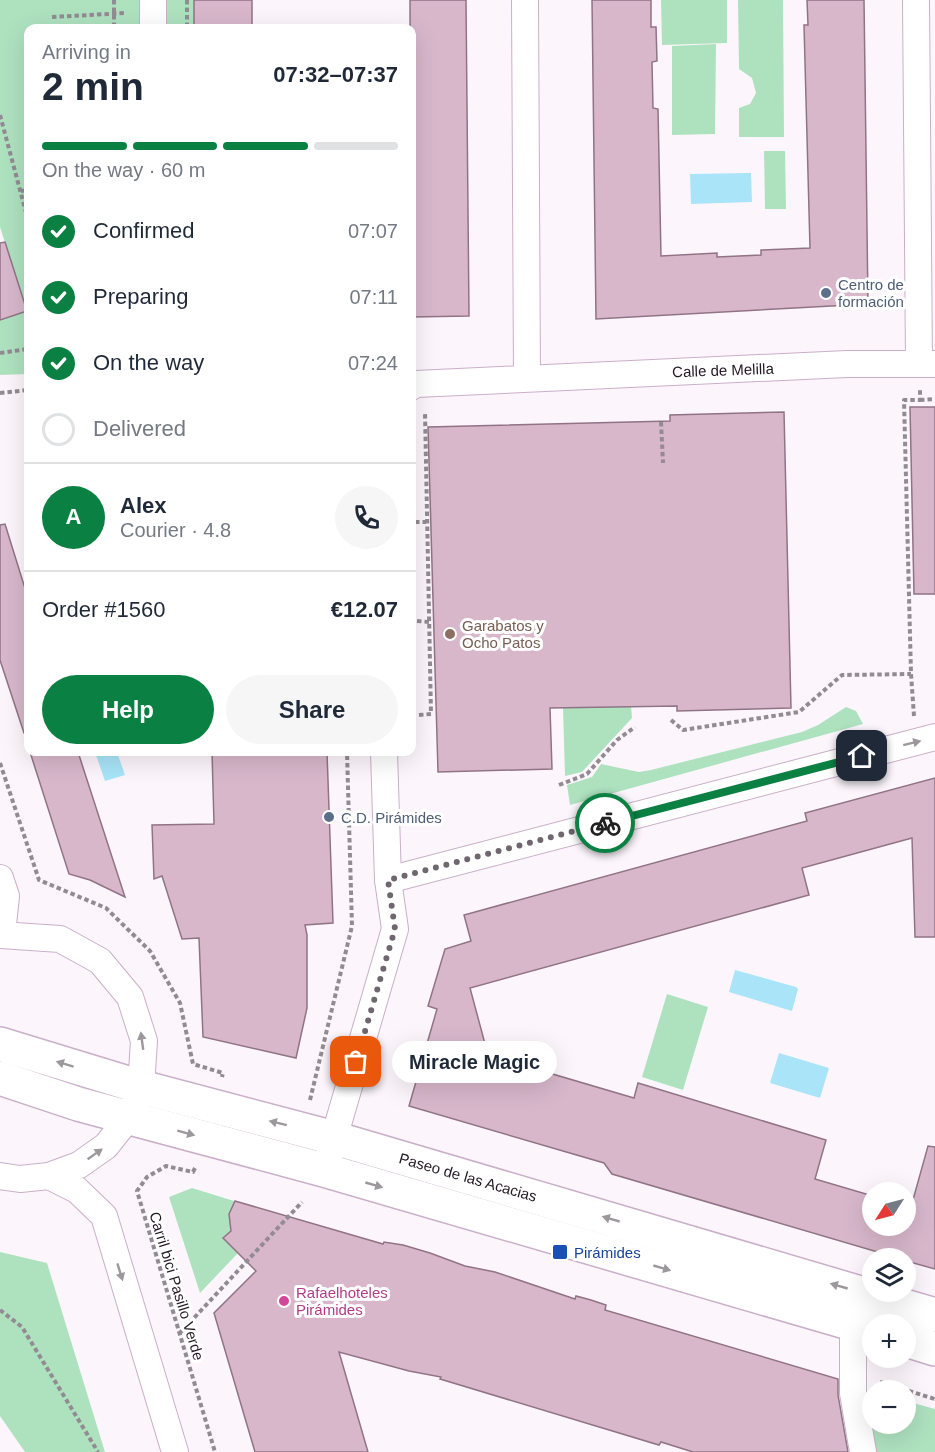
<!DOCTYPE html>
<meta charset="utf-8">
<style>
:root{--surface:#fff;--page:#f6f6f7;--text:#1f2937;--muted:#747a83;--line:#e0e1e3;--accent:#0b8043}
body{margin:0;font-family:Arial,sans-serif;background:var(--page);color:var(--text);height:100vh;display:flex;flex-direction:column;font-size:22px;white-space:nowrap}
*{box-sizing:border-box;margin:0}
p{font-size:20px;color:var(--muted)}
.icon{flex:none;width:33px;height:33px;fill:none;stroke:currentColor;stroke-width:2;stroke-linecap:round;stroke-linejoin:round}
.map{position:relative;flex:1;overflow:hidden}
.side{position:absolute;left:24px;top:24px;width:392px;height:732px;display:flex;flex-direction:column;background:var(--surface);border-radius:12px;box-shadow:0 6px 24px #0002}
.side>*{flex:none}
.needle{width:39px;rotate:234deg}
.fabs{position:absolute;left:862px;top:1182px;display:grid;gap:12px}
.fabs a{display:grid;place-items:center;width:54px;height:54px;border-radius:50%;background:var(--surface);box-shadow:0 6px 24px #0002;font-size:30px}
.pin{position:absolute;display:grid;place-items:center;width:51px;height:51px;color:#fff;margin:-26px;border-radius:12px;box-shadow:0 3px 9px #0006}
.courier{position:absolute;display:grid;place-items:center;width:60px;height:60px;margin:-30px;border:4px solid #0b8043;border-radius:50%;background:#fff;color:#222;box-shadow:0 2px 8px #0007}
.bubble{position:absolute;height:42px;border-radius:21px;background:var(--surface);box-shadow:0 6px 24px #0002;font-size:20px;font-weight:700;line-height:42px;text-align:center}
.overview em{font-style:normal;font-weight:700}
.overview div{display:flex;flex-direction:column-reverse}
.overview{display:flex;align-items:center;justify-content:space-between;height:102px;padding:0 18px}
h1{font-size:39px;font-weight:700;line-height:45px}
.bar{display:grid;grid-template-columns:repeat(4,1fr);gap:9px 6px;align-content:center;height:72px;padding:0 18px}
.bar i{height:8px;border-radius:4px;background:var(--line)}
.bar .active{background:var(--accent)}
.bar p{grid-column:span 4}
.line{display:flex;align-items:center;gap:15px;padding:0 18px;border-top:2px solid var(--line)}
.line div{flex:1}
.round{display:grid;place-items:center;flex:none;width:63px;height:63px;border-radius:32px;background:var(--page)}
ol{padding:0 18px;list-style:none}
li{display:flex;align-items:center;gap:18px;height:66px}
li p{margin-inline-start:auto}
li .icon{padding:6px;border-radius:50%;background:var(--accent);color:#fff;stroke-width:4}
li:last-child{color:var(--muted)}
li i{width:33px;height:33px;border:3px solid var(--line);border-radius:50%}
.primary-button{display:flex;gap:12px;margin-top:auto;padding:12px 18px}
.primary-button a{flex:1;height:69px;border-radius:36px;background:var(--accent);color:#fff;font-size:24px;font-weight:700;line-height:69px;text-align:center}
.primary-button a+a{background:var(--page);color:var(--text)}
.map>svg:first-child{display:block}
.green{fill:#aee2bf}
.water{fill:#a9e4f9}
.building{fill:#d8b7cb;stroke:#917386;stroke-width:1.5}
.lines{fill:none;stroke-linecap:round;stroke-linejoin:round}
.street-casing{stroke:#caafc9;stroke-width:28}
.secondary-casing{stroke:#caafc9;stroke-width:36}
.path{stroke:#938b93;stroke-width:4;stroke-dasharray:4.5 3;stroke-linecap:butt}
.street{stroke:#fff;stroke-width:26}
.secondary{stroke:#fff;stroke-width:33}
.oneway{fill:#9c989c}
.done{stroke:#6f666f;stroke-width:6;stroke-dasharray:0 10.8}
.route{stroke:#0b8043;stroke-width:8}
.service-dot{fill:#5c6f8a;stroke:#fff;stroke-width:2}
.education-dot{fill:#8d6e63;stroke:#fff;stroke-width:2}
.transit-dot{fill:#1a4fb4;stroke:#fff;stroke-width:2}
.hotel-dot{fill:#d1479c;stroke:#fff;stroke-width:2}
.labels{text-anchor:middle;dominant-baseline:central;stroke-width:6;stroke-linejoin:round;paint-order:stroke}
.service-label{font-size:15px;fill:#4e5e75;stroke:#fff;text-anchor:start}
.street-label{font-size:15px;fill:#231923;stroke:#fff}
.education-label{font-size:15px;fill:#785e54;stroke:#fff;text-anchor:start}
.transit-label{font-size:15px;fill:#164399;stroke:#fff;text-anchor:start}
.hotel-label{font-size:15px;fill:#b23c85;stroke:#fff;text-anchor:start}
</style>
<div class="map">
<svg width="935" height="1452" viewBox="0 0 935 1452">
<rect width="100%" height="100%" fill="#fcf6fc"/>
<g class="green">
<polygon points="0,0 194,0 194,28 28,28 28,374 0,375 0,320 27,311 0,227"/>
<polygon points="661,0 727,0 727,43 662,45"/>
<polygon points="738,0 783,0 784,137 739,137 739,108 750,104 756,93 752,78 739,69"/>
<polygon points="716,44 715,134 672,135 672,46"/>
<polygon points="764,151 785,151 786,209 765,209"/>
<polygon points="631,706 632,718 582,772 565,776 563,708"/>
<polygon points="846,707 856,711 863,724 570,805 567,785 592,777 601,764 639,772 651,770 802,732 818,725"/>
<polygon points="667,994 708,1007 683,1090 642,1077"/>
<path d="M 192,1188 L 234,1201 C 235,1209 231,1208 229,1214 L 230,1220 L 233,1222 L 238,1253 L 200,1293 L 169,1197 Z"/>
<polygon points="0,1252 47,1263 105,1452 25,1452 0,1416"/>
<polygon points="906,1401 935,1409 935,1452 870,1452 865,1423 873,1418 873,1424 906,1424"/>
</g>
<g class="water">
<polygon points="751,173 752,202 691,204 690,174"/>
<polygon points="95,752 117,752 125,775 105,781"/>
<polygon points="735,970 796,987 798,989 792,1011 729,992"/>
<polygon points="779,1053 829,1068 820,1098 770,1083"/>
</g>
<g class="building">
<rect x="194" y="0" width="58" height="28"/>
<polygon points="410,0 466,0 469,316 411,317"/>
<polygon points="592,0 651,0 651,27 656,27 657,61 652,62 653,108 658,109 661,256 717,253 717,257 761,255 761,250 810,248 804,25 808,25 807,0 864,0 868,304 596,319"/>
<polygon points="5,242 27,311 0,320 0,243"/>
<polygon points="910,407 935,407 935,594 914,594"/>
<polygon points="784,412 791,708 677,711 677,706 550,708 552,769 438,772 428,427 670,421 670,415"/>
<polygon points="5,524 28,598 28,733 24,733 0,660 0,525"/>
<polygon points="30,752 78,752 125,897 90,880 69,874"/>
<polygon points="212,752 327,752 333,923 305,925 307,935 307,1008 296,1058 203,1037 199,938 182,939 162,876 154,879 152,825 214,824"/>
<polygon points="935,778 935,937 915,937 912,838 802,868 809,895 470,988 488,1055 634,1098 638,1083 826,1140 815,1179 873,1196 873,1226 906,1226 906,1206 911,1207 928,1146 935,1147 935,1269 906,1261 906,1258 898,1258 612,1174 604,1163 409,1106 437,1009 428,1006 445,949 471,941 464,915 807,821 805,813"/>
<polygon points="235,1201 383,1244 384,1242 403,1245 430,1253 465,1266 495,1272 575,1299 576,1296 591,1300 606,1305 605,1310 838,1379 838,1395 848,1452 693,1452 661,1442 659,1445 440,1379 441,1377 409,1371 339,1352 368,1452 255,1452 214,1313 256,1271 223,1238 231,1231 229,1214"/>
</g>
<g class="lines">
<g class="street-casing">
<g id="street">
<polyline points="525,0 527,378"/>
<polyline points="916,0 919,364"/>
<polyline points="153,28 153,0"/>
<polyline points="411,387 416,384 847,364 935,364"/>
<polyline points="0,878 6,896 2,934"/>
<polyline points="388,880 935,737"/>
<polyline points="0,935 60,939 100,961 130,997 144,1041 141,1087 129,1117 106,1146 79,1165 49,1176 20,1179 0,1176"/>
<polyline points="329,1155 395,929 388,880 384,752"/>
<polyline points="49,1176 77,1190 104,1216 175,1452"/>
<polyline points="853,1324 853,1393 863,1452"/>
</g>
</g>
<g class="secondary-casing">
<g id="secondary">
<polyline points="0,1044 141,1087 334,1138 935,1315"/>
<polyline points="0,1078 78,1104 324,1170 873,1330"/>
<polyline points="906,1340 935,1349"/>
</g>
</g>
<g class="path">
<polyline points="114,0 114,28"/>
<polyline points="187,0 187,28"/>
<polyline points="52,17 126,13"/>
<polyline points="0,115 28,220"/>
<polyline points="21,191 28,190"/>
<polyline points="0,353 28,349"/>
<polyline points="0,393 28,390"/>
<polyline points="920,400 935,399"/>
<polyline points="661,422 663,463"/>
<polyline points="415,522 426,522"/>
<polyline points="417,621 429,622"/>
<polyline points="419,715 431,714 425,412"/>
<polyline points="914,716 911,674 904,400 920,400 920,389"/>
<polyline points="671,720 683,730 799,712 842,675 911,674"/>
<polyline points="0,763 39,880 106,908 150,951 180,1003 193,1064 223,1073 222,1077"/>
<polyline points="559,785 587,774 617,740 635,727"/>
<polyline points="310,1100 352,926 347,752"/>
<polyline points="195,1168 193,1172 166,1166 147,1177 137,1191 215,1452"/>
<polyline points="0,1310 22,1327 98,1452"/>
<polyline points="179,1334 302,1202"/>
<polyline points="880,1382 935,1399"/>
</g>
<use href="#street" class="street"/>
<use href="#secondary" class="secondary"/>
</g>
<defs><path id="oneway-solid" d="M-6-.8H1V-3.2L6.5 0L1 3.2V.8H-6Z" transform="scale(1.5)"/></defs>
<g class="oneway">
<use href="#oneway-solid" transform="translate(912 743) rotate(-14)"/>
<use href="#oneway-solid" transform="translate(142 1041) rotate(-98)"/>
<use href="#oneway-solid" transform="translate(65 1064) rotate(-163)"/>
<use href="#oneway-solid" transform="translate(278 1123) rotate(-166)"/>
<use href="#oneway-solid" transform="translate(186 1133) rotate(15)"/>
<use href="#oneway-solid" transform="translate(95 1154) rotate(-35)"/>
<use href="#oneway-solid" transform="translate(374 1185) rotate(16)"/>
<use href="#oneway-solid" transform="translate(611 1219) rotate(-164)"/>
<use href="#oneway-solid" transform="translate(662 1268) rotate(16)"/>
<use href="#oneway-solid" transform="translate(120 1272) rotate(73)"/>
<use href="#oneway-solid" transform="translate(839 1286) rotate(-164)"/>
</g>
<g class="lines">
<polyline class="done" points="356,1062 395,929 388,880 605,823"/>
<polyline class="route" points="605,823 862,756"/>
</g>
<g class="service-dot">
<circle cx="826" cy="293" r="6"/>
<circle cx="329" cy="817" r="6"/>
</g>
<circle class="education-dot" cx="450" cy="634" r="6"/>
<rect class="transit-dot" x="552" y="1244" width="16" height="16" rx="3"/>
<circle class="hotel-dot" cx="284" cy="1301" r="6"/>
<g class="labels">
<g class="service-label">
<text x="838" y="284">Centro de<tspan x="838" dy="17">formación</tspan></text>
<text x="341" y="817">C.D. Pirámides</text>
</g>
<g class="street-label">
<text transform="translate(723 370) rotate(-2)">Calle de Melilla</text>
<text transform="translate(468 1177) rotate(16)">Paseo de las Acacias</text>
<text transform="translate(177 1286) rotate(73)">Carril bici Pasillo Verde</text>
</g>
<g class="education-label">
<text x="462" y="625">Garabatos y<tspan x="462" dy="17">Ocho Patos</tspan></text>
</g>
<g class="transit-label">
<text x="574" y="1252">Pirámides</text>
</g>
<g class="hotel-label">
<text x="296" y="1292">Rafaelhoteles<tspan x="296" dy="17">Pirámides</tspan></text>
</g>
</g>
</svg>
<div class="fabs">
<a><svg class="needle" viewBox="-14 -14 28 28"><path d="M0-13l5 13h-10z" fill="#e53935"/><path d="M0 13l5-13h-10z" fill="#747a83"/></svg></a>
<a><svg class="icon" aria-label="layers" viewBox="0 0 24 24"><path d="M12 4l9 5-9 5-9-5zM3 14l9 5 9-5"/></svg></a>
<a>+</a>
<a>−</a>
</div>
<div class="pin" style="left:356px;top:1062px;background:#ea580c"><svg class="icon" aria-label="bag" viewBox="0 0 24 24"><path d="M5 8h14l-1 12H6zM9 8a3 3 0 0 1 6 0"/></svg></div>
<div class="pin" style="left:862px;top:756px;background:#1f2937"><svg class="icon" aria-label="home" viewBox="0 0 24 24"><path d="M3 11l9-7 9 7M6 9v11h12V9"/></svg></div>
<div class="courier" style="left:605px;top:823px"><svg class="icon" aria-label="bike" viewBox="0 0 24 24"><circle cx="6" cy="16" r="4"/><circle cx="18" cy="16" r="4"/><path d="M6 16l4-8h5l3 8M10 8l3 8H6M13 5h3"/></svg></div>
<div class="bubble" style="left:392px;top:1041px;width:165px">Miracle Magic</div>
<section class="side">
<div class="overview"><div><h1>2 min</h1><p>Arriving in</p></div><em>07:32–07:37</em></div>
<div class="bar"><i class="active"></i><i class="active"></i><i class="active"></i><i></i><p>On the way · 60 m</p></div>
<ol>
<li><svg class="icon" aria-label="check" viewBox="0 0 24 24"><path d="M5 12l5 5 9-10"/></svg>Confirmed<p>07:07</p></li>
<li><svg class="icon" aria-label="check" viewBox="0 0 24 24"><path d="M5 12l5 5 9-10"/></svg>Preparing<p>07:11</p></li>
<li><svg class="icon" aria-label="check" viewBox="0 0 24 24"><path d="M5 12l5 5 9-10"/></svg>On the way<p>07:24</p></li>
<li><i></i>Delivered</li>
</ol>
<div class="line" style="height:108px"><b class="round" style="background:var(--accent);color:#fff">A</b><div><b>Alex</b><p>Courier · 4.8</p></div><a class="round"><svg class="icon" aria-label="phone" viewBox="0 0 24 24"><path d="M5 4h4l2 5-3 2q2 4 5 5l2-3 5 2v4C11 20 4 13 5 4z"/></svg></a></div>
<div class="line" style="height:78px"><div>Order #1560</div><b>€12.07</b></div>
<div class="primary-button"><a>Help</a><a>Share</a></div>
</section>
</div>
